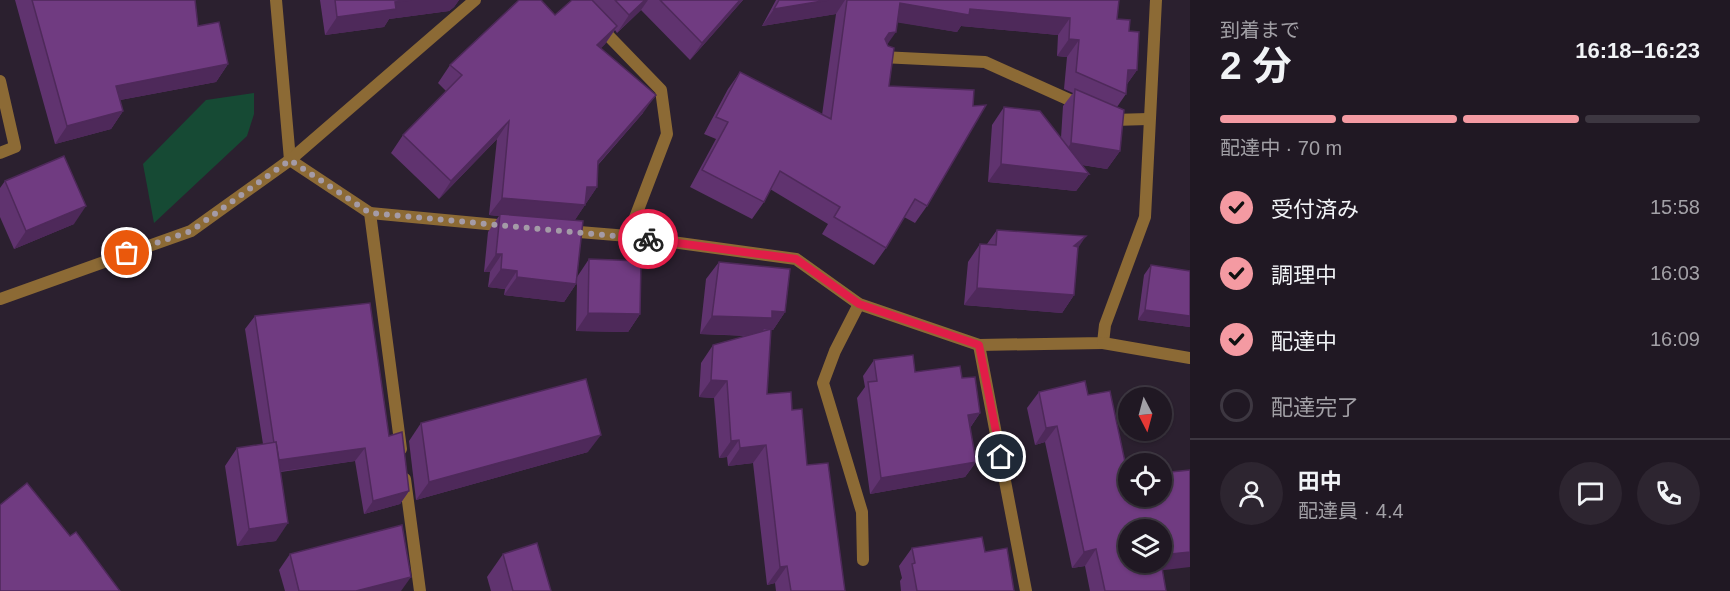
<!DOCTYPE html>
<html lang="ja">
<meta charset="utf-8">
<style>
:root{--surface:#201823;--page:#2d2530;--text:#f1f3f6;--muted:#a2a0a6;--line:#3d3741;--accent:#f49aa2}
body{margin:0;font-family:Helvetica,"Noto Sans JP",sans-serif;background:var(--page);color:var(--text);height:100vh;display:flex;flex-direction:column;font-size:22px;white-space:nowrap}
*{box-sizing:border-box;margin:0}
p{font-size:20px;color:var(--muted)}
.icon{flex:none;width:33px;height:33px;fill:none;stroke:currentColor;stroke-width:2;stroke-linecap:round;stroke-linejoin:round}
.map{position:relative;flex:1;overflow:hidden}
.sheet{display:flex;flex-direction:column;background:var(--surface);width:540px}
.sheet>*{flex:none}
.needle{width:39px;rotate:174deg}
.fabs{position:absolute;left:1118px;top:387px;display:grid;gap:12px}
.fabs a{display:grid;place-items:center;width:54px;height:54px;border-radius:50%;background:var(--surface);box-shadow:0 2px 4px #0004,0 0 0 2px var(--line);font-size:30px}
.pin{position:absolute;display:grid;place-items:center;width:51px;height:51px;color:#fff;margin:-26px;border:3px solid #fff;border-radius:50%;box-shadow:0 2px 6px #0007}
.courier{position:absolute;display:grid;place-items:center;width:60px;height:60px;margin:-30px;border:4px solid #e11d48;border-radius:50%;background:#fff;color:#222;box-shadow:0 2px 8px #0007}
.overview em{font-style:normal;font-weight:700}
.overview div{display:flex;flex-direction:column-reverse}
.overview{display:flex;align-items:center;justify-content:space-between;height:102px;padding:0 30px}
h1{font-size:39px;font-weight:700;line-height:45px}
.bar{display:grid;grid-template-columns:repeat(4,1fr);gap:9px 6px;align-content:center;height:72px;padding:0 30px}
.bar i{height:8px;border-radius:4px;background:var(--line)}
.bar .current{background:var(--accent)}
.bar p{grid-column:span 4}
.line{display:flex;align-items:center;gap:15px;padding:0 30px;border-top:2px solid var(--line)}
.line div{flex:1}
.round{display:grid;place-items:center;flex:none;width:63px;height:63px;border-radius:32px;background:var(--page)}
ol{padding:0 30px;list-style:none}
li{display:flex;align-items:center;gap:18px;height:66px}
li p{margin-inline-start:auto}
li .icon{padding:6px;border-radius:50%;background:var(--accent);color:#111;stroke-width:4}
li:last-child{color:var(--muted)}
li i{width:33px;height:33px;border:3px solid var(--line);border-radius:50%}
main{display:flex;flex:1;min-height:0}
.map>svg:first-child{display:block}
.green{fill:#164a34}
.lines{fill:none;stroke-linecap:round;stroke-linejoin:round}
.service{stroke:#8c6a35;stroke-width:12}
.minor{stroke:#8c6a35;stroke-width:12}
.tertiary{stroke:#8c6a35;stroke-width:12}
.wall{fill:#60336f}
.shaded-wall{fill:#4e295a}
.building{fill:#703b81;stroke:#4e295a;stroke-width:1.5}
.done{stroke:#a49ba7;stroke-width:6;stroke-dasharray:0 10.8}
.route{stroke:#e11d48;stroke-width:8}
</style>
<main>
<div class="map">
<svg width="1190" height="591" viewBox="0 0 1190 591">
<rect width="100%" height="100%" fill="#2b202f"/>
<polygon class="green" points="254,93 254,114 247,136 154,223 143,164 206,100"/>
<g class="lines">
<g class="service">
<polyline points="881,57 985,62 1083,106"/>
<polyline points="1110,118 1113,120 1148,119"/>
</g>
<g class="minor">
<polyline points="599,26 661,90 667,134 628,236 796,259 859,304 979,345 1103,343 1105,325 1145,217 1156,0"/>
<polyline points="0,81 15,147 0,153"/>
<polyline points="290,160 370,213 401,449"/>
<polyline points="370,213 508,226"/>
<polyline points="567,231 628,236"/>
<polyline points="859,304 835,351 823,383 862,512 863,560"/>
<polyline points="1103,343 1190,358"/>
<polyline points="979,345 1026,591"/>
<polyline points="405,479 420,591"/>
</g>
<g class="tertiary">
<polyline points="276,0 290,160"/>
<polyline points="0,299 191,231 290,160 475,0"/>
</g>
</g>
<g class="wall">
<polygon points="15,0 195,0 198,26 228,64 216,82 120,100 123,111 111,129 55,144"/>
<polygon points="320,0 459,0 454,7 449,11 389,19 384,27 325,35"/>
<polygon points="572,0 743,0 690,60 641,10 617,33 615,30 605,44 601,48 643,113 598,165 597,187 574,221 577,277 589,259 640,314 628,332 576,331 577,281 576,284 564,302 504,295 505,289 488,287 490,272 484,272 488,232 499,216 489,215 497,139 439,199 391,153 403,135 446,91 438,83 450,65 555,15"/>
<polygon points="776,0 1119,0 1117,19 1129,31 1137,70 1127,84 1126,94 1117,107 1120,151 1107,169 1082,165 1089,174 1076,191 988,182 992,125 1004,107 1061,138 1063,106 1073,93 1064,89 1067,57 1057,56 1058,35 961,26 957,32 898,22 887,45 889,86 927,206 915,223 904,217 886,248 874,265 822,234 828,224 770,189 764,202 752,219 690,187 716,139 704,134 728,89 740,72 822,115 836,14 762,26"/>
<polygon points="5,181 74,224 14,249 0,217 0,188"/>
<polygon points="997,230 1077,249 1074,295 1062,313 964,305 968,262 980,244 987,244"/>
<polygon points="719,262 785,312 773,330 771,330 767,394 792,410 807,465 845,591 776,591 775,583 767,585 753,463 728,466 727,457 719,458 714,398 699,397 701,363 713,345 748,336 700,334 706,279"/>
<polygon points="1151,265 1190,271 1190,327 1138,320 1144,275"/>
<polygon points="255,316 389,436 409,491 400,504 364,514 355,461 281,472 276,541 237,546 225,466 237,448 263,444 245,329"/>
<polygon points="874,360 915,372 962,378 980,413 970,428 976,462 965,477 870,494 857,398 865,387 863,376"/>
<polygon points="1039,392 1088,395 1128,476 1162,570 1166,591 1090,591 1085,566 1072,568 1045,442 1035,445 1027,408"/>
<polygon points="421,423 588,452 416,500 409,441"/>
<polygon points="912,548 985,552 1014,591 901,591 900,581 902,578 899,566"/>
<polygon points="290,554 401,591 285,591 279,570"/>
<polygon points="503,554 551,591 491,591 487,577"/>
</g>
<g class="shaded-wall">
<polygon points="411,0 459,0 454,7 449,11 389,19 384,27 325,35 337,17 395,2"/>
<polygon points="645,0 648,0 641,10 617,33 629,15"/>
<polygon points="740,0 743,0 690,60 702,43"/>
<polygon points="828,0 845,0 836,14 762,26 774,9"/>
<polygon points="900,3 970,9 1070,18 1058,35 961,26 957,32 888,21"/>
<polygon points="617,26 605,44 585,63 597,45"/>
<polygon points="896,32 884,49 877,50 889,33"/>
<polygon points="1069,39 1079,40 1067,57 1057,56"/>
<polygon points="228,64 216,82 104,103 116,86"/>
<polygon points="1128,70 1137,70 1125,87"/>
<polygon points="656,95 643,113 585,179 598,161"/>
<polygon points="123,111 111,129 55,144 67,126"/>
<polygon points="509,121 497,139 439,199 451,181"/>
<polygon points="1071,143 1120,151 1107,169 1059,161"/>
<polygon points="1001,164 1089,174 1076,191 988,182"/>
<polygon points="587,187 597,187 573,223 500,214 499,216 489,215 502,198"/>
<polygon points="86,206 74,224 14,249 26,231"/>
<polygon points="1086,236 1074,254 1074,246"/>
<polygon points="496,254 502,254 490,272 484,272"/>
<polygon points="501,269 517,271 505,289 488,287"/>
<polygon points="517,277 576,284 564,302 504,295"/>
<polygon points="977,288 1074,295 1062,313 964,305"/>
<polygon points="1145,310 1190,316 1190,327 1138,320"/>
<polygon points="772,311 785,312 773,330 764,329 759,336 700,334 712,316"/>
<polygon points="588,313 640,314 628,332 576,331"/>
<polygon points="711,380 727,381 714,398 699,397"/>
<polygon points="980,413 969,429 968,415"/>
<polygon points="1057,426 1045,442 1035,445 1046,428"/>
<polygon points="601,435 588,452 416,500 429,482"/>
<polygon points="739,440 727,457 719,458 731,441"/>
<polygon points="766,445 753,463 728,466 740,448"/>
<polygon points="365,448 355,461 268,473 277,460"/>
<polygon points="976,462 965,477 870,494 881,478"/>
<polygon points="409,491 400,504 364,514 373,501"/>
<polygon points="288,523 276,541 237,546 249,529"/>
<polygon points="1096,549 1085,566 1072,568 1084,552"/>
<polygon points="1190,552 1190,567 1148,572 1161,562 1161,555"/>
<polygon points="787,566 775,583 767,585 780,567"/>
<polygon points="411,577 401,591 356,591"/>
</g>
<g class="building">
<polygon points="32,0 195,0 198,26 219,22 228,64 116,86 123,111 67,126"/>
<polygon points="335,0 411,0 395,2 396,9 337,17"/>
<polygon points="519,0 541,0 555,15 572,0 592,0 617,26 597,45 656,95 598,161 597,187 587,187 585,205 502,198 509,121 451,181 403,135 462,75 450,65"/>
<polygon points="615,0 645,0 629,15"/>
<polygon points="660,0 740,0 702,43"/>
<polygon points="779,0 828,0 774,9"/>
<polygon points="847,0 1119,0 1117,19 1130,20 1129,31 1139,32 1137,70 1128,70 1126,94 1076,72 1079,40 1069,39 1070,18 970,9 969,15 900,3 896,32 889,33 885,39 888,46 894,48 889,86 974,90 973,106 986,105 927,206 915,199 886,248 834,217 840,207 780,171 764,202 702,170 728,122 716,117 740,72 831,119"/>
<polygon points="1075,89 1124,110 1120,151 1071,143"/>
<polygon points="1004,107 1040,111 1089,174 1001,164"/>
<polygon points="64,156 86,206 26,231 5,181"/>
<polygon points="500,214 583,221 576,284 517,277 517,271 501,269 502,254 496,254"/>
<polygon points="997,230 1086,236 1074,246 1078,247 1074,295 977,288 980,244 996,245"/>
<polygon points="589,259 641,261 640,314 588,313"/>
<polygon points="719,262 790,269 785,312 772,311 772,318 712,316"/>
<polygon points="1151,265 1190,271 1190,316 1145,310"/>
<polygon points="370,303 389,436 402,432 409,491 373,501 365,448 279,460 276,442 274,443 255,316"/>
<polygon points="771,329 767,394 791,392 792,410 802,409 807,465 828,463 845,591 791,591 787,566 780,567 766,445 740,448 739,440 731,441 727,381 711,380 713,345"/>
<polygon points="913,355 915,372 960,366 962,378 975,377 980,413 968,415 976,462 881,478 868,382 877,381 874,360"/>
<polygon points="586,379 601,435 429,482 421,423"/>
<polygon points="1085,381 1088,395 1110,391 1128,476 1128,496 1161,496 1161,473 1190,470 1190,552 1161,555 1161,530 1128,530 1128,562 1161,562 1166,591 1105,591 1096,549 1084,552 1057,426 1046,428 1039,392"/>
<polygon points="276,442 288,523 249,529 237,448"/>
<polygon points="27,483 70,536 76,532 120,591 0,591 0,505"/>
<polygon points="402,525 411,577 356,591 299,591 290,554"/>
<polygon points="982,537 985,552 1007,548 1014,591 917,591 912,564 915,563 912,548"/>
<polygon points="537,543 551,591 513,591 503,554"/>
</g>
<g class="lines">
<polyline class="done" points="127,253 191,231 290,160 370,213 648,239"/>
<polyline class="route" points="648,239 796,259 859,304 979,345 1001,457"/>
</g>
</svg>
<div class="fabs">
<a><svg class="needle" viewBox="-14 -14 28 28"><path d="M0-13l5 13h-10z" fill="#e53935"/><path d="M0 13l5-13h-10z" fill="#a2a0a6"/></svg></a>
<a><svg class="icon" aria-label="locate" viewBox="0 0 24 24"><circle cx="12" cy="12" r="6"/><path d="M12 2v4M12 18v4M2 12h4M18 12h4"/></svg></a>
<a><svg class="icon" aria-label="layers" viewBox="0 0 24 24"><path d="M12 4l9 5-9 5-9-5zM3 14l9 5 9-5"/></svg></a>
</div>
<div class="pin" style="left:127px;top:253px;background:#ea580c"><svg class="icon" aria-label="bag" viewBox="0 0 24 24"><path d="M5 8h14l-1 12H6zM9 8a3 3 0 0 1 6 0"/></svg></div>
<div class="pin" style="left:1001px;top:457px;background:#1f2937"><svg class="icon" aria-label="home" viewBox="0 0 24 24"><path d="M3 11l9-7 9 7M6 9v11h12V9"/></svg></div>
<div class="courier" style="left:648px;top:239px"><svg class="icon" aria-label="bike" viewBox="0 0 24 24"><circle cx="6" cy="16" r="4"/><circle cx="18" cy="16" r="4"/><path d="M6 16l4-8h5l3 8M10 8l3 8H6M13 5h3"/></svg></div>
</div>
<section class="sheet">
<div class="overview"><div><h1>2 分</h1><p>到着まで</p></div><em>16:18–16:23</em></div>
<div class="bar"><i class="current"></i><i class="current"></i><i class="current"></i><i></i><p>配達中 · 70 m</p></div>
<ol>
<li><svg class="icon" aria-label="check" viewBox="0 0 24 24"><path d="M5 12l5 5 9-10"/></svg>受付済み<p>15:58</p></li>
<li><svg class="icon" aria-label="check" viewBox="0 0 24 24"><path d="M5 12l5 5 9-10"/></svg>調理中<p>16:03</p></li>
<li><svg class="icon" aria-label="check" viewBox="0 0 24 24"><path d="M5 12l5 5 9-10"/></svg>配達中<p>16:09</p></li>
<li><i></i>配達完了</li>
</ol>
<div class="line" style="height:108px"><a class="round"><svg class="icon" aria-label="person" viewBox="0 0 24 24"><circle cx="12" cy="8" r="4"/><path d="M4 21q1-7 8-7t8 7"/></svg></a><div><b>田中</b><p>配達員 · 4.4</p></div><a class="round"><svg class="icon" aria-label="chat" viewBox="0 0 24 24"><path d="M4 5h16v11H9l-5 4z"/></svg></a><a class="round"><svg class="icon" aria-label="phone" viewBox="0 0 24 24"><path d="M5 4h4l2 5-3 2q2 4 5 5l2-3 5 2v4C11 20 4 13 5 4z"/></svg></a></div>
</section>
</main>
